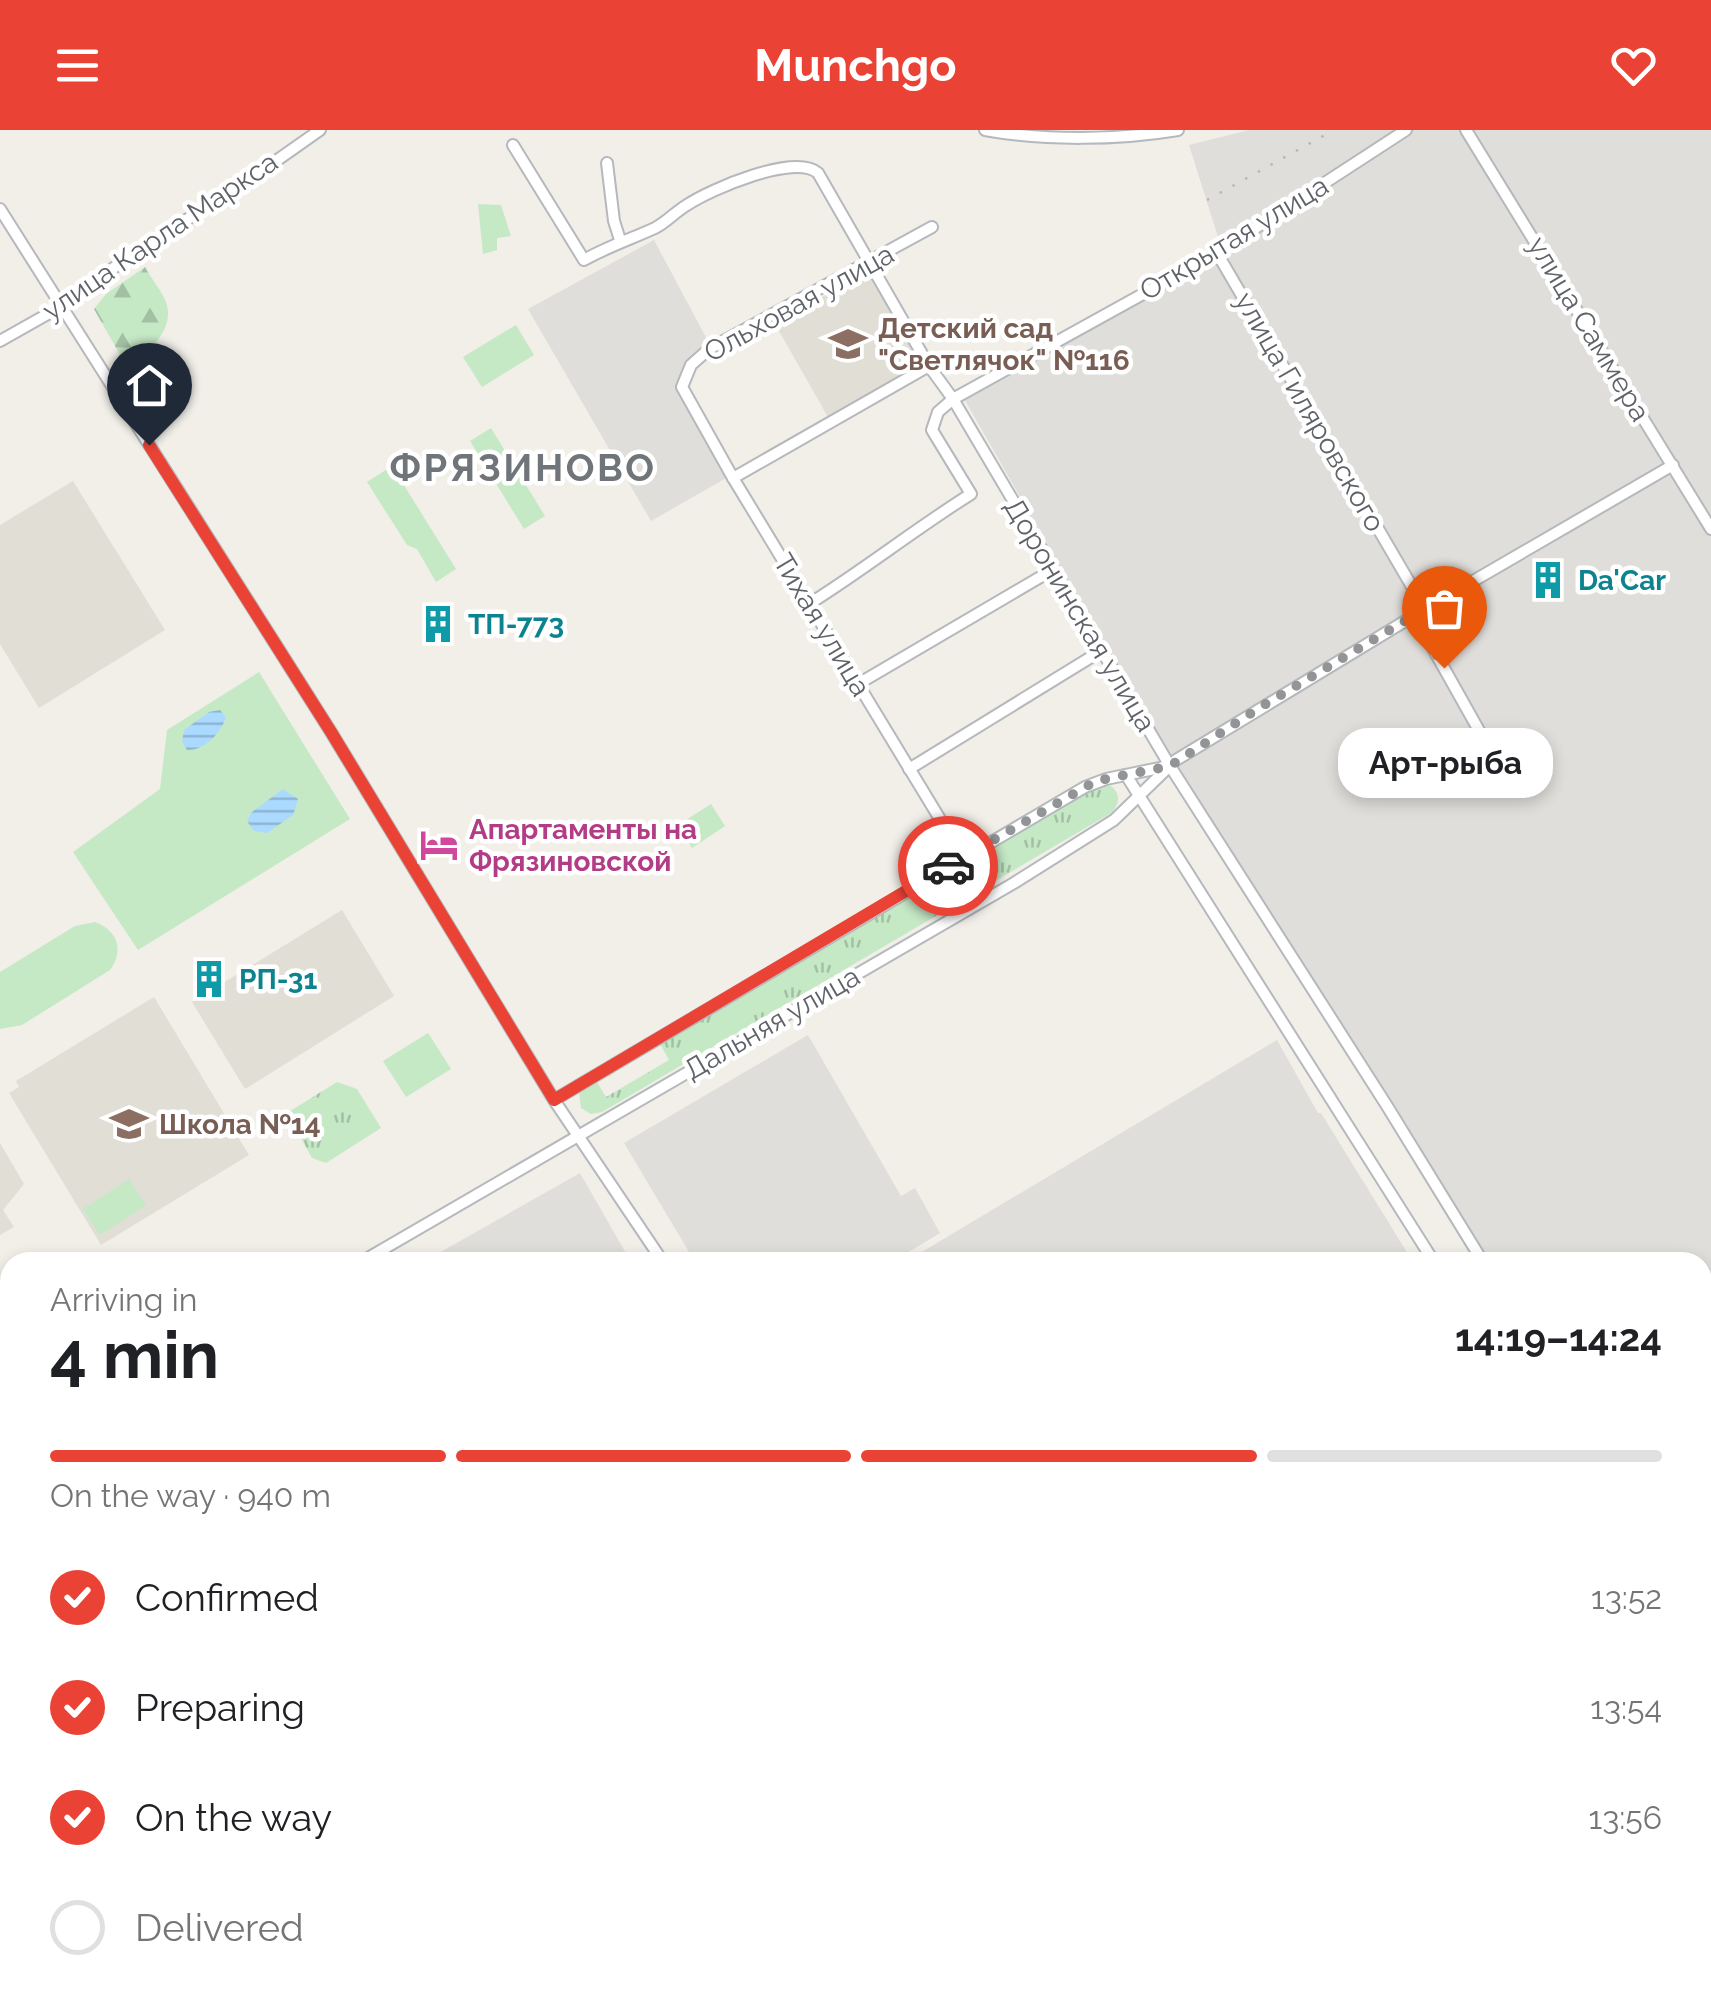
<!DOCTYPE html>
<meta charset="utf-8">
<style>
:root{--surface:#fff;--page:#f2f2f2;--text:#202124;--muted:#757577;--line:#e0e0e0;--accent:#ea4335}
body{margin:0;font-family:Raleway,sans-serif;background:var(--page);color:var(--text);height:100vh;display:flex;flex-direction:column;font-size:38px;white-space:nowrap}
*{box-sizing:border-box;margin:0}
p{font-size:32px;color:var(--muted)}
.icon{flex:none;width:55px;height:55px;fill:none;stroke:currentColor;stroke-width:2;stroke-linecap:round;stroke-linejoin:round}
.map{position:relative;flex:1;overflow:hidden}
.sheet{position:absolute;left:0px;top:1122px;width:1712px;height:752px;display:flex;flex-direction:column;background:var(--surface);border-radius:30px 30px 0 0;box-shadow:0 5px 15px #0003}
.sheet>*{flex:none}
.pin{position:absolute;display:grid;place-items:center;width:85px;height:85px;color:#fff;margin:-102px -42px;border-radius:50% 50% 50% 0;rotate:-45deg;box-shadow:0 0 10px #0007}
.pin .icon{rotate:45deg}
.courier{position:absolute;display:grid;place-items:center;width:100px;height:100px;margin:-50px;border:8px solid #ea4335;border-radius:50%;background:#fff;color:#222;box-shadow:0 2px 12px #0007}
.bubble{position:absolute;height:70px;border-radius:30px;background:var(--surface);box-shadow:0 5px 15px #0003;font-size:32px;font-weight:700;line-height:70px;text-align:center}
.head em{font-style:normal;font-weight:700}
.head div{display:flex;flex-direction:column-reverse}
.head{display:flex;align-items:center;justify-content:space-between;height:170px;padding:0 50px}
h1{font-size:65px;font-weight:700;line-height:75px}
.bar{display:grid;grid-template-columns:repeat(4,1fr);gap:15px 10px;align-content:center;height:120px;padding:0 50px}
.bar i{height:12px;border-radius:8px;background:var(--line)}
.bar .active{background:var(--accent)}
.bar p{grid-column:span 4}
ol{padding:0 50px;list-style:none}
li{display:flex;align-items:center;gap:30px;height:110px}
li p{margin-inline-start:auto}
li .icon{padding:10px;border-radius:50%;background:var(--accent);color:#fff;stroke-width:4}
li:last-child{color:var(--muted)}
li i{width:55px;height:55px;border:5px solid var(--line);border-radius:50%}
header{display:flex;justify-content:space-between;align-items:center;height:130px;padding:0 50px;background:var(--accent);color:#fff;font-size:45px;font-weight:700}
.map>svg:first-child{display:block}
.industrial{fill:#e0deda}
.education{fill:#e1ded6}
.grass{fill:url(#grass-tufts)}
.forest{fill:url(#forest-firs)}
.park{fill:#c5e8c5}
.water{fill:url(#water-rules)}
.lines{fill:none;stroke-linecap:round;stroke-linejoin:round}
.minor-casing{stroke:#b5b8bc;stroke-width:14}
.minor{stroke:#fff;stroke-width:10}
.rail{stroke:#b6b7b8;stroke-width:2.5;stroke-dasharray:2.5 12;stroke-linecap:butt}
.done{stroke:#929495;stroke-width:10;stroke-dasharray:0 18}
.route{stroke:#ea4335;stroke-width:12}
.labels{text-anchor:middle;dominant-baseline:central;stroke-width:9;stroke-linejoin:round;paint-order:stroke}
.street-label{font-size:28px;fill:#5f6368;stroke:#fff}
.education-label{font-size:28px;font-weight:bold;fill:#785e54;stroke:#fff;text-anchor:start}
.culture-label{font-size:28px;font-weight:bold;fill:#0d838f;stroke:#fff;text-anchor:start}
.hotel-label{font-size:28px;font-weight:bold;fill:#b23c85;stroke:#fff;text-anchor:start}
.district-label{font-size:38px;font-weight:bold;letter-spacing:2.5px;fill:#70757a;stroke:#fff}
</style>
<header><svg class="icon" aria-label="menu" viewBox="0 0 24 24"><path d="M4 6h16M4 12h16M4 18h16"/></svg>Munchgo<svg class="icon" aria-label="heart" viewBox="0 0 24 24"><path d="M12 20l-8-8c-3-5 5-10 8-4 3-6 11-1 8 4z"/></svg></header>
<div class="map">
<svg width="1711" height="1874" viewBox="0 0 1711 1874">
<defs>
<pattern id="grass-tufts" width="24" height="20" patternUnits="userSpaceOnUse" patternTransform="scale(2.5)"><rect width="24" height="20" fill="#c5e8c5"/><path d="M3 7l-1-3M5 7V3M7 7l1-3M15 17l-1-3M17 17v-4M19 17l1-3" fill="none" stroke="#a3c0a4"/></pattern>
<pattern id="forest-firs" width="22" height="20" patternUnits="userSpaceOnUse" patternTransform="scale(2.5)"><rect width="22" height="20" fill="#c5e8c5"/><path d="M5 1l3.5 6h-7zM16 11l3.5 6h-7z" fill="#a3c0a4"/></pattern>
<pattern id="water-rules" width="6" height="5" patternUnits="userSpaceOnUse" patternTransform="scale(2.5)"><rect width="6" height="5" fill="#aadaff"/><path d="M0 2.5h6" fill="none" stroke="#8eb4d2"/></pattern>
</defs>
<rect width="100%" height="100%" fill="#f1efe8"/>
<g class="industrial">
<polygon points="1249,0 1711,0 1711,1482 1702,1469 1702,1132 1490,1132 1160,612 963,267 1227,124 1217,104 1189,15"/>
<polygon points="654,110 710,215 682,246 728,347 651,391 528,179"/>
<polygon points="808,905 901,1066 915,1058 940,1103 892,1132 695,1132 624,1013"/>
<polygon points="1277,910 1318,983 1321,983 1413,1132 905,1132"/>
<polygon points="580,1043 631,1132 423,1132"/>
<polygon points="1703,1605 1711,1619 1711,1874 271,1874 265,1865 1702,1865"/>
<polygon points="36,1865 222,1865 228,1874 21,1874"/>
</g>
<g class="education">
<polygon points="869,140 922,234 828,287 775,194"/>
<polygon points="73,351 165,500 39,578 0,514 0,395"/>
<polygon points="342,780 394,866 245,959 192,872"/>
<polygon points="154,867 249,1025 101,1115 9,963 19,957 16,951"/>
<polygon points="0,1013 24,1054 3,1080 14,1097 0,1105"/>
</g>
<g class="grass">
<path d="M 1106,653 C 1120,660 1122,672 1111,683 L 602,982 L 591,984 L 581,978 L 579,963 L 595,949 L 606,967 L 669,930 L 659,912 L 1095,655 Z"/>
<polygon points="337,952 357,959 381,998 326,1033 312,1028 287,983"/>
</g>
<path class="forest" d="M 145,137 C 151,148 161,160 166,172 C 176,200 147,224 127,237 L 94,179 L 106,164 Z"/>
<g class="park">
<polygon points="478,74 501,75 511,106 497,108 497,120 483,124"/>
<polygon points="516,195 534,225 482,257 463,227"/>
<polygon points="491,298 545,386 524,399 470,311"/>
<polygon points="392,336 456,439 436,452 417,419 407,415 367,352"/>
<polygon points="259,542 350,689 138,820 73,722 160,659 167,600"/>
<polygon points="711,674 725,696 692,718 678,695"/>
<path d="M 95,792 C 118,801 124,820 110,840 L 22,895 L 0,899 L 0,842 L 75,796 Z"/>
<polygon points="428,903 451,939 406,967 383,931"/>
<polygon points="129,1049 146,1075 100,1105 83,1079"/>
</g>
<g class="water">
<path d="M 220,580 L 226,587 C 221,603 204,621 187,620 L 182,611 L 184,600 L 209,582 Z"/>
<polygon points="283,659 298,669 293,685 267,703 254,701 247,691 252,682"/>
</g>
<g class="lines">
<g class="minor-casing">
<g id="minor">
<path d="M 985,0 C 1045,11 1118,10 1178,0"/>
<polyline points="1466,0 1711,399"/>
<path d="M 513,15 L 584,130 C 607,117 631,109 655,98 C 667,92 675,82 687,75 C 711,59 795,23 818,43 L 929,236 L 953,269 L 1170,636 L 1387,976 L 1483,1132"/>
<polyline points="607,33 614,91 620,110"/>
<polyline points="0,79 331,602 554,970 663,1132"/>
<polyline points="932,97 709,219 691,235 682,257 733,348 963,727"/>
<polyline points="1217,123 1425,479 1431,515 1509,654"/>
<polyline points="0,211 62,176 138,120 236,59 320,0"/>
<polyline points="733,348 929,236"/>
<path d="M 809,474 C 865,439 915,399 971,364 L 932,300 L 938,282 L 953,269 L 1217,123 L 1406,0"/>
<polyline points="858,554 1054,439"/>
<polyline points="909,639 1101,521"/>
<polyline points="1126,645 1434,1132"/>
<polyline points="554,970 1085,657 1106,649 1169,636"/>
<polyline points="361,1132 1014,753 1114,690 1176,630 1425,479 1673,335"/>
<polyline points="0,1345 10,1339"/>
<polyline points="0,1451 10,1467"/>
<polyline points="1702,1485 1711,1499"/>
<polyline points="1704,1569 1711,1579"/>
<polyline points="259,1865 264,1874"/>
</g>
</g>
<use href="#minor" class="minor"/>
<g class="rail">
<polyline points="1207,70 1334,0"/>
<polyline points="436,1865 442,1874"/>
<polyline points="929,1865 934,1874"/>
<polyline points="1336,1865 1341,1874"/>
<polyline points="1359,1865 1364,1874"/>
<polyline points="1402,1865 1408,1874"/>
</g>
</g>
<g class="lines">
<polyline class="done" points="948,736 1096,651 1170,636 1259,578 1425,479 1431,514 1444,538"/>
<polyline class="route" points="149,315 331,602 554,970 948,736"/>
</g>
<defs>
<g id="school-bare" transform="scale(3)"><path d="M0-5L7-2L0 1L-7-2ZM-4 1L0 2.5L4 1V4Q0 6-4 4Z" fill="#8d6e63" stroke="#fff" stroke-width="2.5" paint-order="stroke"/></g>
<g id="building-bare" transform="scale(3)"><path d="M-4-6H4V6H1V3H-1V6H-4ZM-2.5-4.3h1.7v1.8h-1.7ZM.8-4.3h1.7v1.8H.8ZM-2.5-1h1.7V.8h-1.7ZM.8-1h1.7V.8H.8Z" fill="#0f9aa8" stroke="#fff" stroke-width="2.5" paint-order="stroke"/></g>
<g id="hotel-bare" transform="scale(3)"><path d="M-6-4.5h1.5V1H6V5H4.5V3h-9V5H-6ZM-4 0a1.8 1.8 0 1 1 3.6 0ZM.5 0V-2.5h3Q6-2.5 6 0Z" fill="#d1479c" stroke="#fff" stroke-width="2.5" paint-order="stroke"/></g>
</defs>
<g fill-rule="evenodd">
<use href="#school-bare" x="848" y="214"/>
<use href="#building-bare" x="1548" y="450"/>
<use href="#building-bare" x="438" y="494"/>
<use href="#hotel-bare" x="439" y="715"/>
<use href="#building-bare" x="209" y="849"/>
<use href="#school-bare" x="129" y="994"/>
</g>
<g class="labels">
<g class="street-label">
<text transform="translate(160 106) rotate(-34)">улица Карла Маркса</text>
<text transform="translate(1234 108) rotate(-31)">Открытая улица</text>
<text transform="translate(799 173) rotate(-29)">Ольховая улица</text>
<text transform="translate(1589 199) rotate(59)">улица Саммера</text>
<text transform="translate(1310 282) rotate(60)">улица Гиляровского</text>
<text transform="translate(1080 485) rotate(59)">Доронинская улица</text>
<text transform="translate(822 495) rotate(59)">Тихая улица</text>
<text transform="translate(772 893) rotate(-30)">Дальняя улица</text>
</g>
<g class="education-label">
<text x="878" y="198">Детский сад<tspan x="878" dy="32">"Светлячок" №116</tspan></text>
<text x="159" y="994">Школа №14</text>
</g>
<g class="culture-label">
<text x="1578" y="450">Da'Car</text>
<text x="468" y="494">ТП-773</text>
<text x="239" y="849">РП-31</text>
</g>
<g class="hotel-label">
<text x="469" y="699">Апартаменты на<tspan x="469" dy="32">Фрязиновской</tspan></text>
</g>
<g class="district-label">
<text x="523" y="337">ФРЯЗИНОВО</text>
</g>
</g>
</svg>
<div class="pin" style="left:1444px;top:538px;background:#ea580c"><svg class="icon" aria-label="bag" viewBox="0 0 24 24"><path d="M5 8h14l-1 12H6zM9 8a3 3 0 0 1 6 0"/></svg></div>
<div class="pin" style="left:149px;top:315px;background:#1f2937"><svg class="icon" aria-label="home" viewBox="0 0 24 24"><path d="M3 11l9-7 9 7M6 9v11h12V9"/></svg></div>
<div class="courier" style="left:948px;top:736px"><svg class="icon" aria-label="car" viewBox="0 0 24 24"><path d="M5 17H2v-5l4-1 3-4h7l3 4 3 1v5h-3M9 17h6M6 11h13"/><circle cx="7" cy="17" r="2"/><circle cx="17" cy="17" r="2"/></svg></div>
<div class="bubble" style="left:1338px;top:598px;width:215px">Арт-рыба</div>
<section class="sheet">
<div class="head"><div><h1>4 min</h1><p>Arriving in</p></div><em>14:19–14:24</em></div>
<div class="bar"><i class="active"></i><i class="active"></i><i class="active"></i><i></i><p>On the way · 940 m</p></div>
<ol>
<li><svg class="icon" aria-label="check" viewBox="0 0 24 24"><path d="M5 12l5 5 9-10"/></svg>Confirmed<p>13:52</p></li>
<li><svg class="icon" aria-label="check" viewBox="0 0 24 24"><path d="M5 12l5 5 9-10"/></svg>Preparing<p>13:54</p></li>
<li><svg class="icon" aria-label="check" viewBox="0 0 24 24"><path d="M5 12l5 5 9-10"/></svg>On the way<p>13:56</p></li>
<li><i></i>Delivered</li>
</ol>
</section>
</div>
